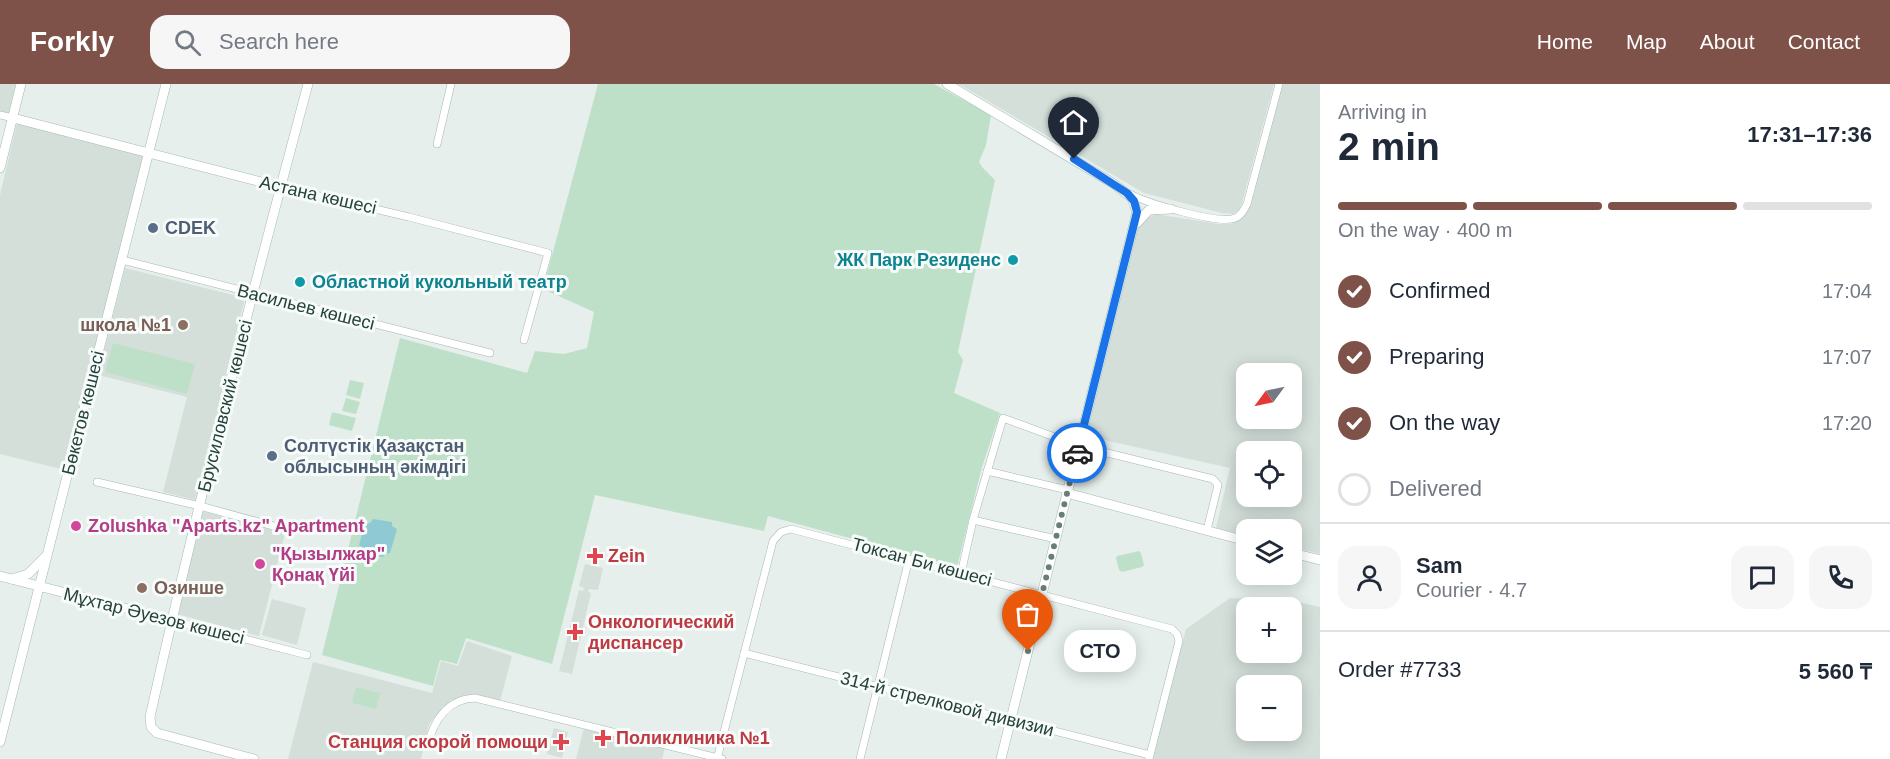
<!DOCTYPE html>
<meta charset="utf-8">
<style>
:root{--surface:#fff;--page:#f6f6f7;--text:#1f2937;--muted:#747a83;--line:#e0e1e3;--accent:#7f5249}
body{margin:0;font-family:Arial,sans-serif;background:var(--page);color:var(--text);height:100vh;display:flex;flex-direction:column;font-size:22px;white-space:nowrap}
*{box-sizing:border-box;margin:0}
p{font-size:20px;color:var(--muted)}
.icon{flex:none;width:33px;height:33px;fill:none;stroke:currentColor;stroke-width:2;stroke-linecap:round;stroke-linejoin:round}
.map{position:relative;flex:1;overflow:hidden}
.panel{display:flex;flex-direction:column;background:var(--surface);width:570px}
.panel>*{flex:none}
.needle{width:39px;rotate:237deg}
.tools{position:absolute;left:1236px;top:279px;display:grid;gap:12px}
.tools a{display:grid;place-items:center;width:66px;height:66px;border-radius:12px;background:var(--surface);box-shadow:0 3px 15px #0003;font-size:30px}
.pin{position:absolute;display:grid;place-items:center;width:51px;height:51px;color:#fff;margin:-62px -26px;border-radius:50% 50% 50% 0;rotate:-45deg;box-shadow:0 0 6px #0007}
.pin .icon{rotate:45deg}
.courier{position:absolute;display:grid;place-items:center;width:60px;height:60px;margin:-30px;border:4px solid #1a73e8;border-radius:50%;background:#fff;color:#222;box-shadow:0 2px 8px #0007}
.bubble{position:absolute;height:42px;border-radius:18px;background:var(--surface);box-shadow:0 3px 15px #0003;font-size:20px;font-weight:700;line-height:42px;text-align:center}
.summary em{font-style:normal;font-weight:700}
.summary div{display:flex;flex-direction:column-reverse}
.summary{display:flex;align-items:center;justify-content:space-between;height:102px;padding:0 18px}
h1{font-size:39px;font-weight:700;line-height:45px}
.bar{display:grid;grid-template-columns:repeat(4,1fr);gap:9px 6px;align-content:center;height:72px;padding:0 18px}
.bar i{height:8px;border-radius:4px;background:var(--line)}
.bar .active{background:var(--accent)}
.bar p{grid-column:span 4}
.line{display:flex;align-items:center;gap:15px;padding:0 18px;border-top:2px solid var(--line)}
.line div{flex:1}
.round{display:grid;place-items:center;flex:none;width:63px;height:63px;border-radius:18px;background:var(--page)}
ol{padding:0 18px;list-style:none}
li{display:flex;align-items:center;gap:18px;height:66px}
li p{margin-inline-start:auto}
li .icon{padding:6px;border-radius:50%;background:var(--accent);color:#fff;stroke-width:4}
li:last-child{color:var(--muted)}
li i{width:33px;height:33px;border:3px solid var(--line);border-radius:50%}
header{display:flex;align-items:center;gap:36px;box-sizing:border-box;height:84px;padding:0 30px;background:var(--accent);color:#fff}
header strong{font-size:28px}
nav{display:flex;gap:33px;margin-inline-start:auto;font-size:21px}
.search{width:420px;height:54px;background:var(--page);display:flex;align-items:center;gap:15px;box-sizing:border-box;padding:0 21px;border-radius:18px;color:var(--muted);font-size:22px}
main{display:flex;flex:1;min-height:0}
.map>svg:first-child{display:block}
.built{fill:#d4dfda;fill-rule:evenodd}
.green{fill:#bfe0c8}
.water{fill:#8ec9d4}
.lines{fill:none;stroke-linecap:round;stroke-linejoin:round}
.street-casing{stroke:#a8b8b2;stroke-width:8}
.secondary-casing{stroke:#a4bbb3;stroke-width:10}
.street{stroke:#fff;stroke-width:7}
.secondary{stroke:#fff;stroke-width:9}
.done{stroke:#687f78;stroke-width:6;stroke-dasharray:0 10.8}
.route{stroke:#1a73e8;stroke-width:8}
.service-dot{fill:#5c6f8a;stroke:#f7fbf9;stroke-width:2}
.culture-dot{fill:#0f9aa8;stroke:#f7fbf9;stroke-width:2}
.education-dot{fill:#8d6e63;stroke:#f7fbf9;stroke-width:2}
.hotel-dot{fill:#d1479c;stroke:#f7fbf9;stroke-width:2}
.health-dot{fill:#e0444e;stroke:#f7fbf9;stroke-width:2}
.labels{text-anchor:middle;dominant-baseline:central;stroke-width:6;stroke-linejoin:round;paint-order:stroke}
.street-label{font-size:18px;fill:#24423a;stroke:#f7fbf9}
.service-label{font-size:18px;font-weight:bold;fill:#4e5e75;stroke:#f7fbf9;text-anchor:start}
.culture-label{font-size:18px;font-weight:bold;fill:#0d838f;stroke:#f7fbf9;text-anchor:end}
.education-label{font-size:18px;font-weight:bold;fill:#785e54;stroke:#f7fbf9;text-anchor:end}
.hotel-label{font-size:18px;font-weight:bold;fill:#b23c85;stroke:#f7fbf9;text-anchor:start}
.health-label{font-size:18px;font-weight:bold;fill:#be3a42;stroke:#f7fbf9;text-anchor:start}
</style>
<header>
<strong>Forkly</strong>
<div class="search"><svg class="icon" aria-label="search" viewBox="0 0 24 24"><circle cx="10" cy="10" r="6"/><path d="M15 15l6 6"/></svg>Search here</div>
<nav><a>Home</a><a>Map</a><a>About</a><a>Contact</a></nav>
</header>
<main>
<div class="map">
<svg width="1320" height="675" viewBox="0 0 1320 675">
<rect width="100%" height="100%" fill="#e6efeb"/>
<g class="built">
<polygon points="0,0 16,0 9,29 0,27"/>
<polygon points="959,0 1274,0 1242,119 1239,126 1233,130 1222,129 1144,109"/>
<path d="M 1282,0 L 1320,0 L 1320,470 L 1292,463 L 1292,446 L 1246,446 L 1246,452 L 1216,444 L 1230,384 L 1086,352 L 1139,140 L 1155,130 L 1219,140 L 1231,140 L 1245,131 L 1250,120 ZM 1246,290 L 1292,290 L 1292,334 L 1246,334 ZM 1246,368 L 1292,368 L 1292,412 L 1246,412 Z"/>
<polygon points="17,39 143,72 65,386 0,370 0,111"/>
<polygon points="125,184 245,214 195,416 163,408 187,313 98,291"/>
<polygon points="205,419 287,441 259,552 177,530"/>
<polygon points="585,480 603,484 598,506 589,505 588,508 591,509 572,590 559,587 579,506 583,507 584,504 579,502"/>
<path d="M 1230,514 L 1293,517 L 1320,523 L 1320,675 L 1152,675 L 1186,545 ZM 1246,524 L 1292,524 L 1292,568 L 1246,568 ZM 1246,602 L 1292,602 L 1292,646 L 1246,646 Z"/>
<polygon points="272,515 306,524 297,561 262,551"/>
<polygon points="467,557 512,572 500,617 469,611 452,616 443,624 429,640 421,675 288,675 313,578 432,609 441,577 458,582"/>
<polygon points="554,644 568,648 562,674 547,670 550,660 556,661 557,657 551,655"/>
<polygon points="584,644 665,664 662,675 576,675"/>
</g>
<g class="green">
<polygon points="598,0 934,0 991,31 986,61 979,78 982,83 995,96 958,268 963,276 954,309 1000,329 982,383 957,483 768,432 764,447 595,411 552,580 466,554 457,580 440,576 433,602 322,571 400,254 527,289 535,267 564,270 587,264 594,228 543,205"/>
<polygon points="113,259 195,280 187,310 105,288"/>
<polygon points="350,296 364,299 360,315 346,311"/>
<polygon points="346,314 360,318 356,330 342,327"/>
<polygon points="332,328 356,334 352,347 329,341"/>
<polygon points="1139,467 1141,469 1144,481 1142,483 1122,488 1119,486 1116,474 1117,472"/>
<polygon points="356,603 380,609 376,625 352,619"/>
</g>
<polygon class="water" points="373,435 392,438 392,442 397,445 390,469 385,470 383,473 363,469 363,464 359,461 365,440 370,439"/>
<g class="lines">
<g class="street-casing">
<g id="street">
<polyline points="0,31 13,34"/>
<polyline points="437,60 451,0"/>
<polyline points="281,103 409,133 548,169 524,256"/>
<path d="M 1130,110 C 1147,119 1219,141 1235,134 C 1241,132 1244,126 1247,120 L 1279,0"/>
<polyline points="122,176 490,269"/>
<polyline points="987,387 1068,406"/>
<polyline points="97,398 200,422 288,446"/>
<polyline points="973,436 1056,455"/>
<polyline points="961,490 973,436 1003,334 1079,362 1213,395 1218,401 1207,446"/>
<polyline points="171,536 307,571"/>
<polyline points="744,569 1150,671"/>
<path d="M 428,660 C 434,636 448,615 475,614 L 722,675"/>
<polyline points="717,675 773,457 781,448 791,445 1172,545 1177,550 1179,557 1149,675"/>
<polyline points="860,675 909,475"/>
</g>
</g>
<g class="secondary-casing">
<g id="secondary">
<polyline points="947,0 1114,100 1132,114 1137,128 1001,675"/>
<polyline points="13,34 281,103"/>
<polyline points="0,84 21,0"/>
<polyline points="1137,139 1149,126 1171,125"/>
<polyline points="1067,409 1246,457"/>
<polyline points="1292,469 1320,476"/>
<polyline points="0,492 171,536"/>
<polyline points="12,495 28,490 45,473"/>
<polyline points="0,658 166,0"/>
<path d="M 254,675 L 157,649 L 151,643 L 150,633 C 197,421 252,210 308,0"/>
</g>
</g>
<use href="#street" class="street"/>
<use href="#secondary" class="secondary"/>
</g>
<g class="lines">
<polyline class="done" points="1028,567 1077,369"/>
<polyline class="route" points="1074,75 1127,109 1134,117 1137,128 1077,369"/>
</g>
<g class="service-dot">
<circle cx="153" cy="144" r="6"/>
<circle cx="272" cy="372" r="6"/>
</g>
<g class="culture-dot">
<circle cx="1013" cy="176" r="6"/>
<circle cx="300" cy="198" r="6"/>
</g>
<g class="education-dot">
<circle cx="183" cy="241" r="6"/>
<circle cx="142" cy="504" r="6"/>
</g>
<g class="hotel-dot">
<circle cx="76" cy="442" r="6"/>
<circle cx="260" cy="480" r="6"/>
</g>
<g class="health-dot">
<path d="M592 463h6v6h6v6h-6v6h-6v-6h-6v-6h6z"/>
<path d="M572 539h6v6h6v6h-6v6h-6v-6h-6v-6h6z"/>
<path d="M600 645h6v6h6v6h-6v6h-6v-6h-6v-6h6z"/>
<path d="M558 649h6v6h6v6h-6v6h-6v-6h-6v-6h6z"/>
</g>
<g class="labels">
<g class="street-label">
<text transform="translate(318 111) rotate(13)">Астана көшесі</text>
<text transform="translate(306 223) rotate(14)">Васильев көшесі</text>
<text transform="translate(225 322) rotate(-76)">Брусиловский көшесі</text>
<text transform="translate(83 329) rotate(-76)">Бөкетов көшесі</text>
<text transform="translate(922 478) rotate(15)">Токсан Би көшесі</text>
<text transform="translate(154 532) rotate(14)">Мұхтар Әуезов көшесі</text>
<text transform="translate(947 620) rotate(14)">314-й стрелковой дивизии</text>
</g>
<g class="service-label">
<text x="165" y="144">CDEK</text>
<text x="284" y="362">Солтүстік Қазақстан<tspan x="284" dy="21">облысының әкімдігі</tspan></text>
</g>
<g class="culture-label">
<text x="1001" y="176">ЖК Парк Резиденс</text>
<text x="312" y="198" text-anchor="start">Областной кукольный театр</text>
</g>
<g class="education-label">
<text x="171" y="241">школа №1</text>
<text x="154" y="504" text-anchor="start">Озинше</text>
</g>
<g class="hotel-label">
<text x="88" y="442">Zolushka "Aparts.kz" Apartment</text>
<text x="272" y="470">"Қызылжар"<tspan x="272" dy="21">Қонақ Үйі</tspan></text>
</g>
<g class="health-label">
<text x="608" y="472">Zein</text>
<text x="588" y="538">Онкологический<tspan x="588" dy="21">диспансер</tspan></text>
<text x="616" y="654">Поликлиника №1</text>
<text x="548" y="658" text-anchor="end">Станция скорой помощи</text>
</g>
</g>
</svg>
<div class="tools">
<a><svg class="needle" viewBox="-14 -14 28 28"><path d="M0-13l5 13h-10z" fill="#e53935"/><path d="M0 13l5-13h-10z" fill="#747a83"/></svg></a>
<a><svg class="icon" aria-label="locate" viewBox="0 0 24 24"><circle cx="12" cy="12" r="6"/><path d="M12 2v4M12 18v4M2 12h4M18 12h4"/></svg></a>
<a><svg class="icon" aria-label="layers" viewBox="0 0 24 24"><path d="M12 4l9 5-9 5-9-5zM3 14l9 5 9-5"/></svg></a>
<a>+</a>
<a>−</a>
</div>
<div class="pin" style="left:1028px;top:567px;background:#ea580c"><svg class="icon" aria-label="bag" viewBox="0 0 24 24"><path d="M5 8h14l-1 12H6zM9 8a3 3 0 0 1 6 0"/></svg></div>
<div class="pin" style="left:1074px;top:75px;background:#1f2937"><svg class="icon" aria-label="home" viewBox="0 0 24 24"><path d="M3 11l9-7 9 7M6 9v11h12V9"/></svg></div>
<div class="courier" style="left:1077px;top:369px"><svg class="icon" aria-label="car" viewBox="0 0 24 24"><path d="M5 17H2v-5l4-1 3-4h7l3 4 3 1v5h-3M9 17h6M6 11h13"/><circle cx="7" cy="17" r="2"/><circle cx="17" cy="17" r="2"/></svg></div>
<div class="bubble" style="left:1064px;top:546px;width:72px">СТО</div>
</div>
<section class="panel">
<div class="summary"><div><h1>2 min</h1><p>Arriving in</p></div><em>17:31–17:36</em></div>
<div class="bar"><i class="active"></i><i class="active"></i><i class="active"></i><i></i><p>On the way · 400 m</p></div>
<ol>
<li><svg class="icon" aria-label="check" viewBox="0 0 24 24"><path d="M5 12l5 5 9-10"/></svg>Confirmed<p>17:04</p></li>
<li><svg class="icon" aria-label="check" viewBox="0 0 24 24"><path d="M5 12l5 5 9-10"/></svg>Preparing<p>17:07</p></li>
<li><svg class="icon" aria-label="check" viewBox="0 0 24 24"><path d="M5 12l5 5 9-10"/></svg>On the way<p>17:20</p></li>
<li><i></i>Delivered</li>
</ol>
<div class="line" style="height:108px"><a class="round"><svg class="icon" aria-label="person" viewBox="0 0 24 24"><circle cx="12" cy="8" r="4"/><path d="M4 21q1-7 8-7t8 7"/></svg></a><div><b>Sam</b><p>Courier · 4.7</p></div><a class="round"><svg class="icon" aria-label="chat" viewBox="0 0 24 24"><path d="M4 5h16v11H9l-5 4z"/></svg></a><a class="round"><svg class="icon" aria-label="phone" viewBox="0 0 24 24"><path d="M5 4h4l2 5-3 2q2 4 5 5l2-3 5 2v4C11 20 4 13 5 4z"/></svg></a></div>
<div class="line" style="height:78px"><div>Order #7733</div><b>5 560 ₸</b></div>
</section>
</main>
